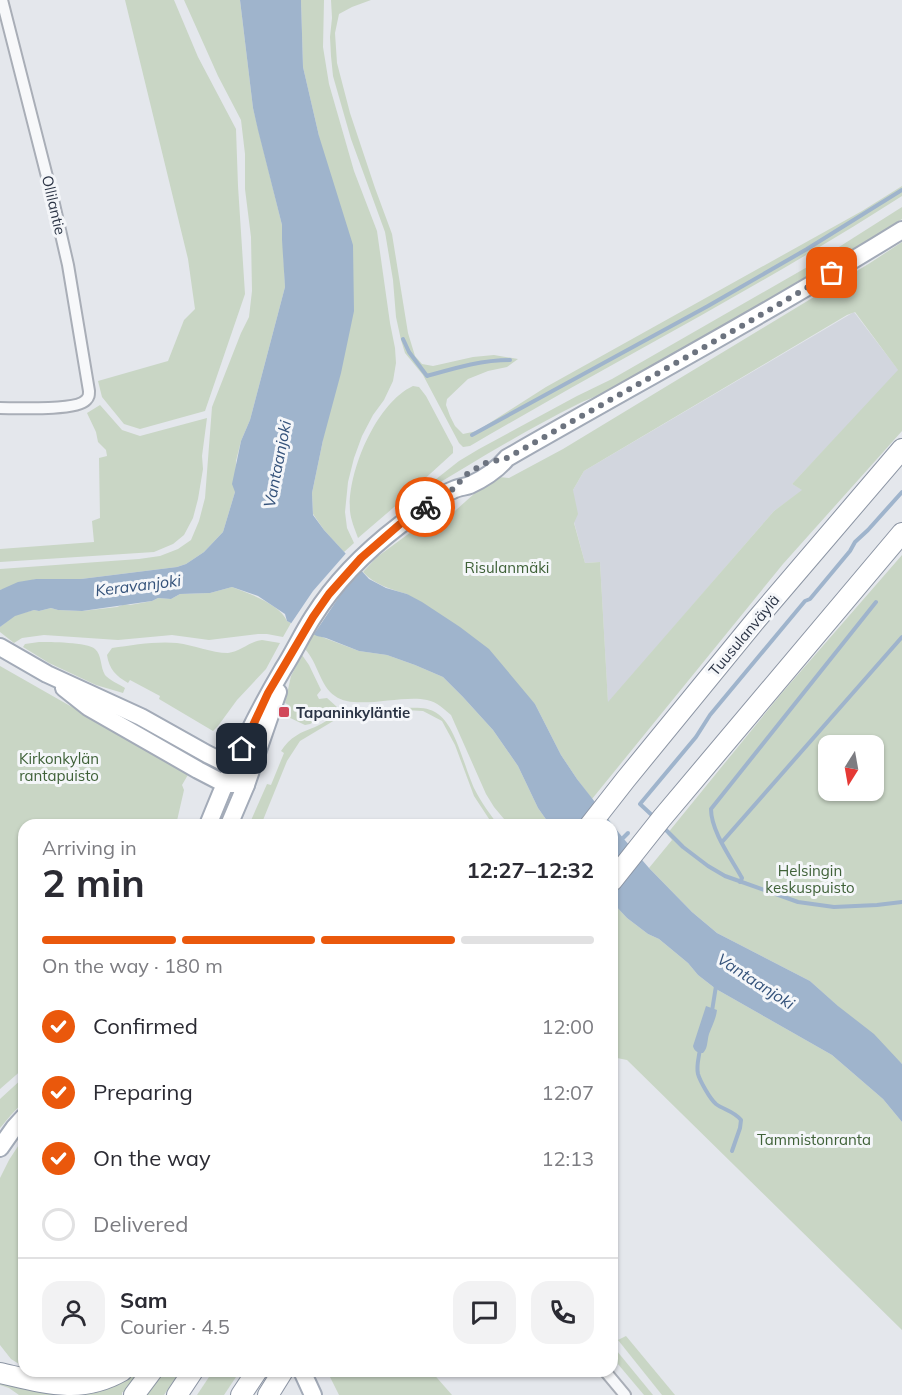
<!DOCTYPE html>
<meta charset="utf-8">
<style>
:root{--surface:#fff;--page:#f2f2f3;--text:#2b2b33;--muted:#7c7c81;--line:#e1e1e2;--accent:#ea580c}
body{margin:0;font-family:Mulish,sans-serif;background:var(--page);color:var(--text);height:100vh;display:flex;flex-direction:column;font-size:22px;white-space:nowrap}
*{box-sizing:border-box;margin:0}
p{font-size:20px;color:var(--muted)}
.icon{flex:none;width:33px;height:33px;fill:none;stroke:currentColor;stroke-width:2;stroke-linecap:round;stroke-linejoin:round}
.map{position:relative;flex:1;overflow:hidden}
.drawer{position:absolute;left:18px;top:819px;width:600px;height:558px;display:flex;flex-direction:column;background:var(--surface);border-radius:18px;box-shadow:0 2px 4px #0004}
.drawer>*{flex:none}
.needle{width:39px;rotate:191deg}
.tools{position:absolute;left:818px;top:735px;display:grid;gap:12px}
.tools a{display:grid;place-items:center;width:66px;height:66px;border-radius:12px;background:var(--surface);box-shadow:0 2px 4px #0004;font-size:30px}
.pin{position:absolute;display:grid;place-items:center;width:51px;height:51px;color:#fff;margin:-26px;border-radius:12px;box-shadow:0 3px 9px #0006}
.courier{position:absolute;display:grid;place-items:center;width:60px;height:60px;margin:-30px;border:4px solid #ea580c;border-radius:50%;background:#fff;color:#222;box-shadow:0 2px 8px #0007}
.head em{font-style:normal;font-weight:700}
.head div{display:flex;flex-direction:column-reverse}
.head{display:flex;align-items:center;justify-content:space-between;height:102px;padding:0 24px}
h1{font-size:39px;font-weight:700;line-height:45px}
.bar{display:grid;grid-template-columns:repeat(4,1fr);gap:9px 6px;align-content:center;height:72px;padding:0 24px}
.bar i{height:8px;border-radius:4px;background:var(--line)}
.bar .current{background:var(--accent)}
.bar p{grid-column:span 4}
.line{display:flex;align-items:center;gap:15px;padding:0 24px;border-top:2px solid var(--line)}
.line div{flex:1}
.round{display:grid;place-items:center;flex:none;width:63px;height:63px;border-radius:18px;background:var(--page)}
ol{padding:0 24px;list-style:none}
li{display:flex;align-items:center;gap:18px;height:66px}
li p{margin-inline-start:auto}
li .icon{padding:6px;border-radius:50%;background:var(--accent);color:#fff;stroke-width:4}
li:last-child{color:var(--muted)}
li i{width:33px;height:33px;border:3px solid var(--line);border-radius:50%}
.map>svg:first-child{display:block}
.built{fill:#d2d6de}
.green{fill:#c9d6c5;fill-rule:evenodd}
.water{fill:#9fb4cc}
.pier{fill:#e4e7ec}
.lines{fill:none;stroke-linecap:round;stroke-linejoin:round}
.stream{stroke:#9fb4cc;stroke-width:4}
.street-casing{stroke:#a9aeb7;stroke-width:14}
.primary-casing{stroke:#a3abb8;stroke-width:20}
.highway-casing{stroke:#8b94a3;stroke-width:22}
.street{stroke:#f7f8fa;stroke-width:10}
.primary{stroke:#fff;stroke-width:16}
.highway{stroke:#fff;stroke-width:20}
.done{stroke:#6c737f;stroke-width:6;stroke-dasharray:0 10.8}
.route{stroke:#ea580c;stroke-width:8}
.poi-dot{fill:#d1495b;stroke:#f4f6f9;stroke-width:2}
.labels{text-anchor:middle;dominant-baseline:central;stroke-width:6;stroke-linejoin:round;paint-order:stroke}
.street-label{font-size:15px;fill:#2b3445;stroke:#f4f6f9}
.park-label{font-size:15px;fill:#3f6138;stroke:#f4f6f9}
.poi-label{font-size:15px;font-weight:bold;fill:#2b3445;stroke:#f4f6f9;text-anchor:start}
.water-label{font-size:16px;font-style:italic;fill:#34527a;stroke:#f4f6f9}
</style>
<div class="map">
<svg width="902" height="1395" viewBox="0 0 902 1395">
<rect width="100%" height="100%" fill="#e4e7ec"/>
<polygon class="built" points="854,312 899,371 792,484 803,490 774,511 608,703 600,562 585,563 574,522 573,490 584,471"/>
<g class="green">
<polygon points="125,0 174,0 198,57 236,129 238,186 245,294 205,411 140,429 124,424 102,397 98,381 168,361 184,320 195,309 188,259"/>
<polygon points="184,0 240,0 253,108 282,225 285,287 250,420 241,441 236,461 235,492 223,532 204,552 186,564 177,567 81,579 36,579 0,590 0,569 139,559 160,556 178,549 191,540 199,521 205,498 212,407 241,333 249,317 252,291 251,237 245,189 245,154 241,120 218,76"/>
<polygon points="301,0 324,0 323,47 329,84 354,171 377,231 390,323 395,348 396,363 393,381 384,400 373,415 362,436 354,458 348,482 345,512 347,528 354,543 344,552 324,530 313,514 312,493 323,440 319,136 303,67"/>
<path d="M 331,0 L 371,0 L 352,7 L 339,14 L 335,33 L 337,63 L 350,113 L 375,188 L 392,234 L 408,333 L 415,356 L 422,364 L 433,366 L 473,357 L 494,355 L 518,359 L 507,367 L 488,371 L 468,379 L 447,399 L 446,405 L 450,416 L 455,426 L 463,434 L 477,431 L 546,387 L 862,211 L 902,186 L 902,196 C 762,286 613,362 470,446 L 463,447 L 459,443 L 423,375 L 405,353 L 401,340 L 396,317 L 393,280 L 385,232 L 351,139 L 333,76 L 331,56 L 330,37 L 332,18 Z"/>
<path d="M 902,207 L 902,219 C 809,277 716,333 620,385 C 607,393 592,397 578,404 C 524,431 472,463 421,494 L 421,491 L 459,461 L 479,449 L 577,396 L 612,379 L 809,266 Z"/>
<path d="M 902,242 L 902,431 L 783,564 L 592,799 L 577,779 L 561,755 L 535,704 L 407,594 C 390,589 375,585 363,572 L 377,557 L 422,524 L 447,518 L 484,485 L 499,477 L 509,478 L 563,449 L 870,263 ZM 855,312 L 898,370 L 792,484 L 802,490 L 774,511 L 608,702 L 600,562 L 585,563 L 574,523 L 578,514 L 573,490 L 584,471 L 847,315 Z"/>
<path d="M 413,386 L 419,387 L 426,396 L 453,447 L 453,453 L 419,484 L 412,486 L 409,489 L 409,493 L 407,496 L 358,538 C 355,529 351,521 350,511 C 347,473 376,403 413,386 Z"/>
<polygon points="100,405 122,430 140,436 207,418 202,456 203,469 198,499 193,518 184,535 173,544 154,552 0,562 0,549 94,542 92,521 100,518 99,458 107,456 106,450 98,442 96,432 87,413"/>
<path d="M 902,555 L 902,1064 L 810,981 L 717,933 L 692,912 L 649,868 L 672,840 L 667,834 L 781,694 ZM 828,746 L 873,746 L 873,790 L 828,790 Z"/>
<path d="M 232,587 C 248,593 280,604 287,621 L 291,623 L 283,637 L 267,634 L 258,634 L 209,640 L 172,635 L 118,640 L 44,635 L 22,638 L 14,643 L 0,632 L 0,627 L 15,615 L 34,610 L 39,611 L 51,608 L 58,610 L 82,611 L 117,607 L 125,604 L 130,605 L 152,601 L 158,598 L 171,599 L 180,594 L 210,593 Z"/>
<path d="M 314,634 L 359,651 L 387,655 L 415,665 L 443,677 L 463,697 L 493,730 L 518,766 L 538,808 L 550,825 L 509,825 L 494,807 L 486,794 L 451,715 C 444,709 437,702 427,700 C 402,694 355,711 335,696 C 320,686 318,663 305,649 Z"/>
<path d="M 262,640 L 280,643 L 266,669 L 237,700 L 218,726 L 213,731 L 159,699 L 160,696 L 130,680 L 128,683 C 116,676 109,669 107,655 L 112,648 C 133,645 156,641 177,643 C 194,645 211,653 228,653 C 240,652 250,641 262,640 Z"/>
<path d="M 39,642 C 49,642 88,642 95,649 C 102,655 100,667 105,675 C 109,680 119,684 125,688 L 123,693 L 96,685 L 49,663 L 23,647 L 25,644 Z"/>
<polygon points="302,655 309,665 321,690 317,695 319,699 327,698 337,707 335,710 310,724 305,725 286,716 289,705 285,703 291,676"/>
<polygon points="0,666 72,707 64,698 62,694 189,773 182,785 184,790 176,825 24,825 24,1068 0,1089"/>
<path d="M 402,708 C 413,708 428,706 438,714 C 456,726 465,770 475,790 C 481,802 490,814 498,825 L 493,825 L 474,796 L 455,745 L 442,721 L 423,711 L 406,710 L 345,714 L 300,741 L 287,761 L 261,825 L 249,825 L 267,784 L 271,785 L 284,753 L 281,751 C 290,737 301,732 315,727 C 324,723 332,717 340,713 C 358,706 382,708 402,708 Z"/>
<polygon points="614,904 627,918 648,934 659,939 688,963 698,975 716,989 832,1055 883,1099 902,1122 902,1330 627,1060 612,1057 612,906"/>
<polygon points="24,1077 24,1101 11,1115 0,1128 0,1099"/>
<polygon points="24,1137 24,1367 11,1359 0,1345 0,1178 9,1160"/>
<polygon points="626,1336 675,1395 662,1395 618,1340"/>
<polygon points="612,1345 653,1395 644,1395 612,1357"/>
<polygon points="132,1371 145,1371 127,1394 122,1392 122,1395 19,1395 9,1388 0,1385 0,1378 122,1378"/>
<polygon points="161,1371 180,1371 164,1395 143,1395"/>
<polygon points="213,1371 240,1371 224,1395 197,1395"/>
<polygon points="327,1371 431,1371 452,1395 339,1395"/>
</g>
<g class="water">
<polygon points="240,0 301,0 303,67 319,136 353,245 354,311 341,373 323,440 312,493 313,515 324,530 369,579 386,588 407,594 422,602 460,627 489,649 535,704 561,755 577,779 623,838 649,868 692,912 717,933 810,981 838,1006 874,1034 902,1064 902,1122 883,1099 832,1055 716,989 698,975 688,963 659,939 648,934 627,918 612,902 612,825 550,825 538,808 518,766 493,730 463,697 443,677 415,665 387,655 359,651 326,638 317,636 287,621 285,614 258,596 232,587 210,593 180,594 171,599 158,598 152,601 82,611 58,610 51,608 39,611 34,610 15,616 0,627 0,590 18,582 36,579 81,579 177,567 186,564 204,552 223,532 235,492 232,484 241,441 250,420 285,287 282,240 282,225 258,130 253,108"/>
<path d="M 706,1006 L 717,1010 C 716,1019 712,1026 709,1034 C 707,1041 708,1048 703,1053 C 698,1053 694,1051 693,1046 Z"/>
</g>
<polygon class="pier" points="348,551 364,569 343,591 312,637 290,625 313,591"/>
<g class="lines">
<g class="stream">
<path d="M 403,339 L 409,352 L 427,376 C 455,368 481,360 510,360"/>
<polyline points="472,435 708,306 807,249 902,190"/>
<polyline points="655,818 640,804 696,737 710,715 805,601 810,599 850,551 855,542 868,530 902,492"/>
<polyline points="662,826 683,847 708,866 725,876 798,902 834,907 877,905 902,902"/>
<polyline points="623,838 628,833"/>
<polyline points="722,842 902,637"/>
<path d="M 740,882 L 742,878 C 731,858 711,831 711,809 L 876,602"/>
<polyline points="712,1011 716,986"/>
<path d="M 700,1049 C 699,1057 696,1066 698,1074 C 700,1081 710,1099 716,1104 C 724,1110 734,1111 741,1120 L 740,1128 L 732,1151"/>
</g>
<g class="street-casing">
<g id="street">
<path d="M 0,408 C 16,408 76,411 86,400 C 89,397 89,395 89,391 L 68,265 L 54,204 L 2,0"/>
<polyline points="605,1371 625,1395"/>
</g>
</g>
<g class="primary-casing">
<g id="primary">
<polyline points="0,647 47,674 141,717 207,754 233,767 246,785"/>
<polyline points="64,688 88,707 198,770 225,784 236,784"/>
<path d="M 208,825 C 229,772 254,718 283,669 C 294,652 302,634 313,617 C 335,582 366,551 400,525 C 415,513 435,497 453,490 C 458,487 465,487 470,485 C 485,478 497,470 507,458 C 639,382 773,310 902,230"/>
<polyline points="229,825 246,785 278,692"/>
<polyline points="0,1148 14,1128 24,1117"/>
<polyline points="302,1371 313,1395"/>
</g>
</g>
<g class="highway-casing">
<g id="highway">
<polyline points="590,825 626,779 756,620 902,449"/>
<polyline points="612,881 662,818 902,533"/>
<path d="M 0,1373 C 44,1383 80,1395 122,1371"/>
<polyline points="134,1395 152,1371"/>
<polyline points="177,1395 193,1371"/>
<polyline points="241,1395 257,1371"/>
<polyline points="268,1395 283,1371"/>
</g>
</g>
<use href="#street" class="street"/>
<use href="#primary" class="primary"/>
<use href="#highway" class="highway"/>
</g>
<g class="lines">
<polyline class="done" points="425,507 453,489 468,473 486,463 507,458 747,323 832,273"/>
<polyline class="route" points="242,749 268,693 313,617 329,594 361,558 400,524 425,507"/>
</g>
<rect class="poi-dot" x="278" y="706" width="12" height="12" rx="3"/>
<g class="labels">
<g class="street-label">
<text transform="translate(54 205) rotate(77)">Ollilantie</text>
<text transform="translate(744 635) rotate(-50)">Tuusulanväylä</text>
</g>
<g class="park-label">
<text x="507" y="567">Risulanmäki</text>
<text x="59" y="758">Kirkonkylän<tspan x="59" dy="17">rantapuisto</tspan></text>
<text x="810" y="870">Helsingin<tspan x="810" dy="17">keskuspuisto</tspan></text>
<text x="814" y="1139">Tammistonranta</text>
</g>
<g class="poi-label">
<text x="296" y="712">Tapaninkyläntie</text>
</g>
<g class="water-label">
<text transform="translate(277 464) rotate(-79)">Vantaanjoki</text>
<text transform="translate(138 585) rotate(-7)">Keravanjoki</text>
<text transform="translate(756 981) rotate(33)">Vantaanjoki</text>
</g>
</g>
</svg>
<div class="tools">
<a><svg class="needle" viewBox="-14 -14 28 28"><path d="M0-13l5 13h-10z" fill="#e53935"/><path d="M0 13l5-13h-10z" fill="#7c7c81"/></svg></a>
</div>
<div class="pin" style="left:832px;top:273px;background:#ea580c"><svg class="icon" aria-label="bag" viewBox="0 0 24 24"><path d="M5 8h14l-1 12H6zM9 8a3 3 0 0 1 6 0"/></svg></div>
<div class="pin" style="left:242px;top:749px;background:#1f2937"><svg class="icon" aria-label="home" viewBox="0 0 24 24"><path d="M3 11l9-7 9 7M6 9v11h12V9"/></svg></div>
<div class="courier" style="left:425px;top:507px"><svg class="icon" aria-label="bike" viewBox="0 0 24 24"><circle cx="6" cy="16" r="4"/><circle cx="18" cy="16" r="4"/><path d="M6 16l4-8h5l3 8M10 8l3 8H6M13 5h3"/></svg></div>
<section class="drawer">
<div class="head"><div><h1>2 min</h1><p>Arriving in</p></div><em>12:27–12:32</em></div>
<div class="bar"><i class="current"></i><i class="current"></i><i class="current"></i><i></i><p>On the way · 180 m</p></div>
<ol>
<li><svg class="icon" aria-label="check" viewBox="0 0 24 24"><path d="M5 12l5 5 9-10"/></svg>Confirmed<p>12:00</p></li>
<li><svg class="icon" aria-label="check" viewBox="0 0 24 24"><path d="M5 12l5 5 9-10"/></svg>Preparing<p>12:07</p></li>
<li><svg class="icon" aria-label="check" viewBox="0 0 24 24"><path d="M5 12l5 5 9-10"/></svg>On the way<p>12:13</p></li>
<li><i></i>Delivered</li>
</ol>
<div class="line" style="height:108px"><a class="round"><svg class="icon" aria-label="person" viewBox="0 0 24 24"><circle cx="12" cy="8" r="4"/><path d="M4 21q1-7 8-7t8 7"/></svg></a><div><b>Sam</b><p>Courier · 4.5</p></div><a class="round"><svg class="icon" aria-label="chat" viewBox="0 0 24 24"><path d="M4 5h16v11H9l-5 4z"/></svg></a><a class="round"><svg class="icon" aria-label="phone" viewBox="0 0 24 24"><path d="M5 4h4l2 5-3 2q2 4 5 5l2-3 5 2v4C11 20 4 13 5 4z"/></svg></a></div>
</section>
</div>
